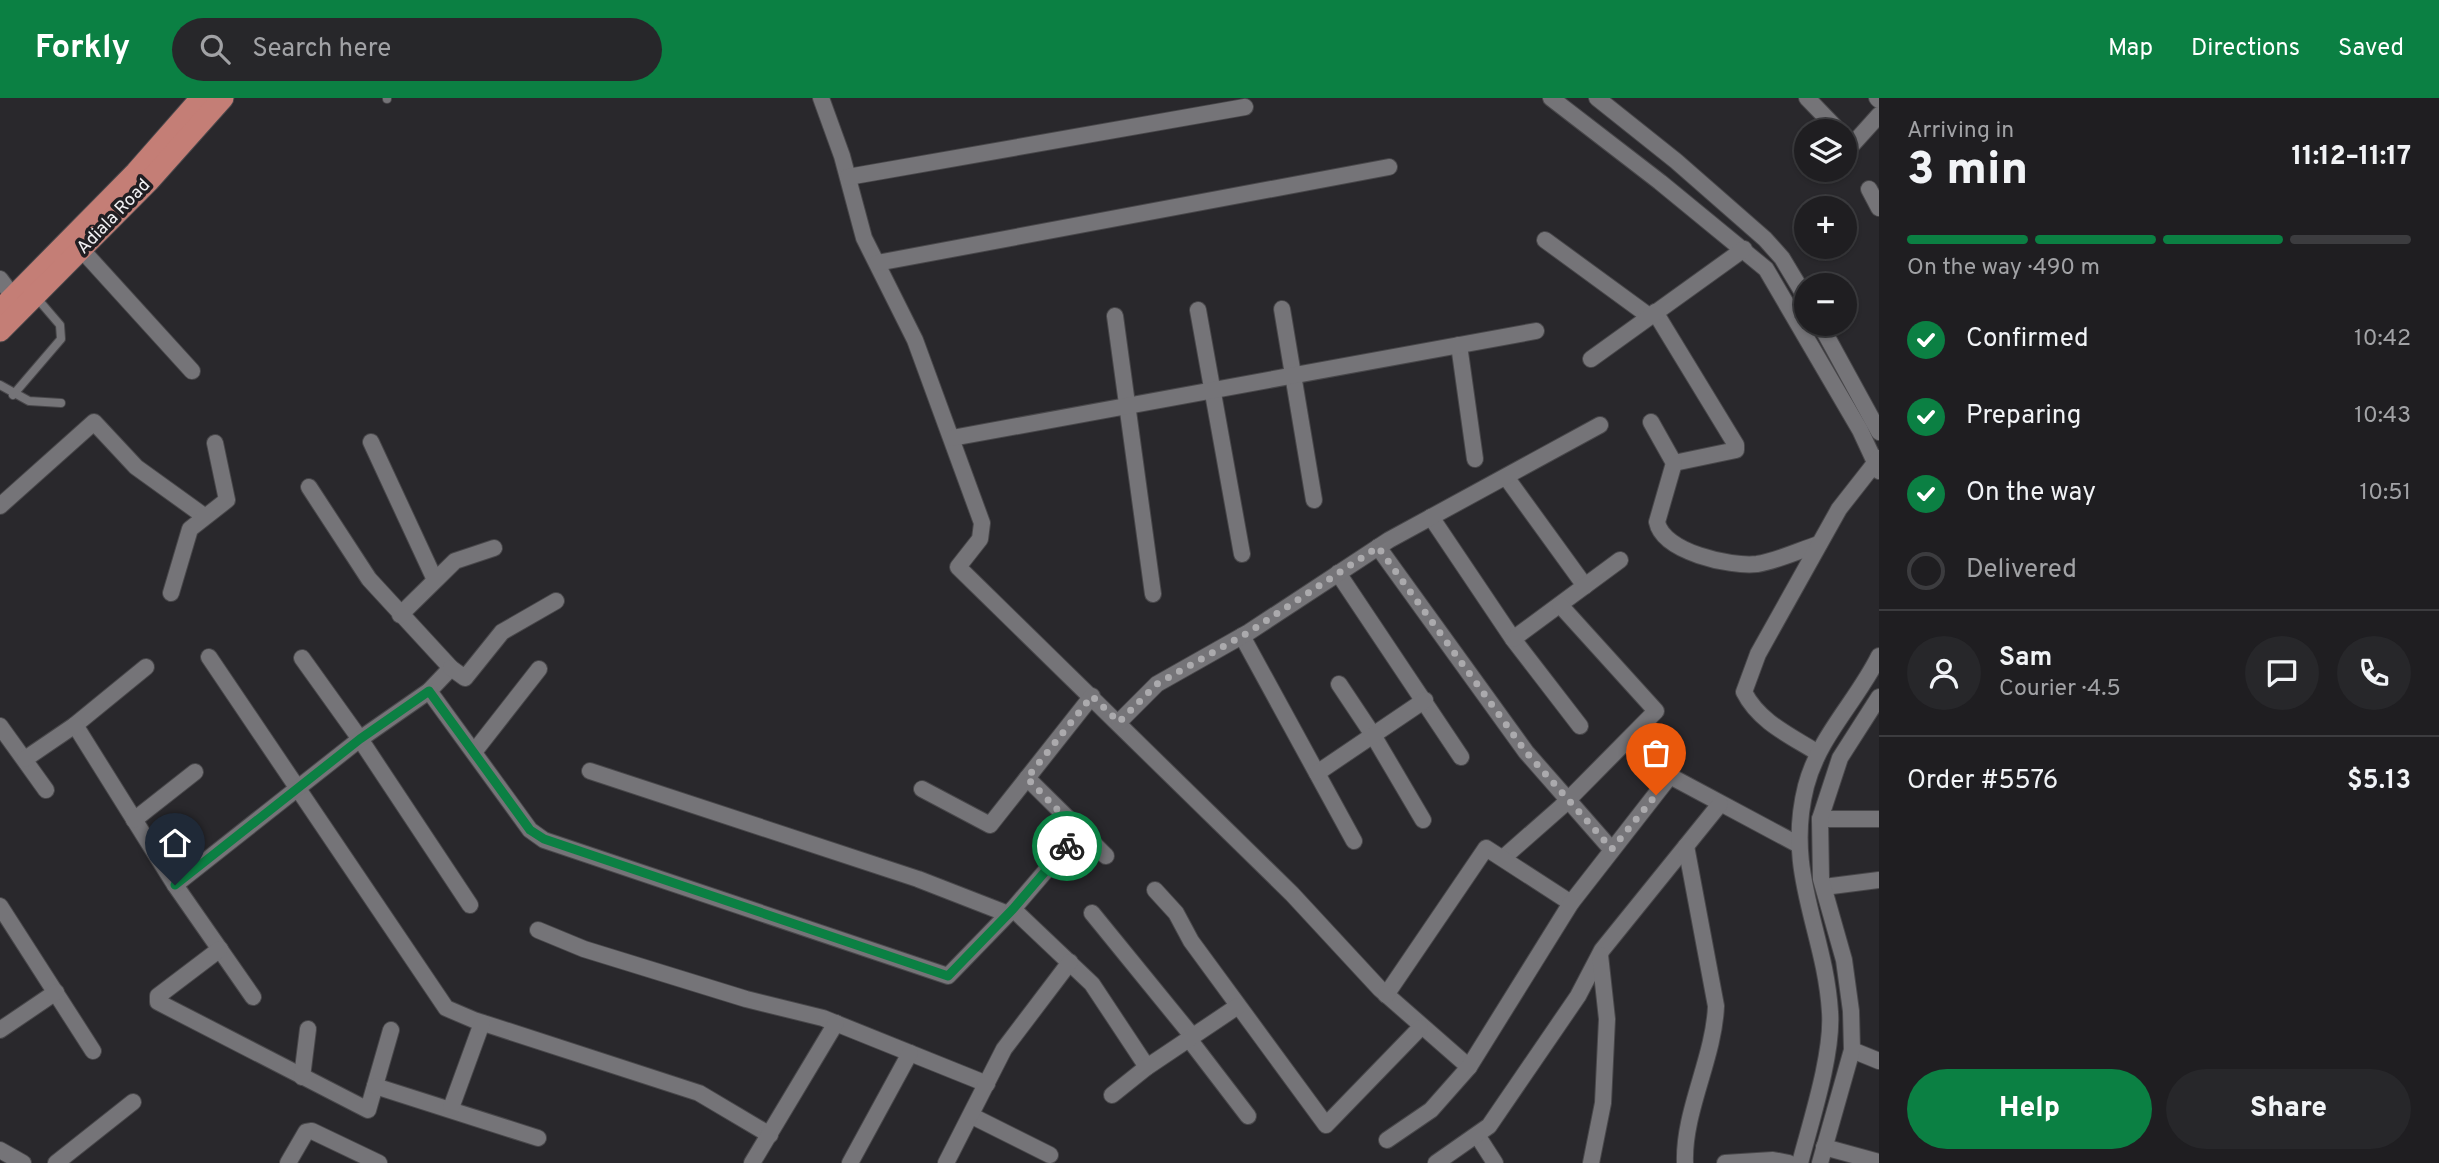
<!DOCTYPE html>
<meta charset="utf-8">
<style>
:root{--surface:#1f1e21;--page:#27272a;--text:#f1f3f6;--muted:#a1a2a5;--line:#3c3c3f;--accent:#0b8043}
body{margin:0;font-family:Overpass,sans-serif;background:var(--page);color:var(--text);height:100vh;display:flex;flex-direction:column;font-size:26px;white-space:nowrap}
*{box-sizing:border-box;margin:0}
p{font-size:23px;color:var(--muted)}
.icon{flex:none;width:38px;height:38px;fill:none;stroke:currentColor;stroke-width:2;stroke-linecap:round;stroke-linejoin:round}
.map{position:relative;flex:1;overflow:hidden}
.sheet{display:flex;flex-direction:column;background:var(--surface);width:560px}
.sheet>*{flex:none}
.controls{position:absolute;left:1794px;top:21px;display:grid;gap:14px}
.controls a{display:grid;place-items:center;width:63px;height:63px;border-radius:50%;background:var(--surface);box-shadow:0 2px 5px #0004,0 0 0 2px var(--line);font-size:35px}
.pin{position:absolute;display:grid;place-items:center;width:60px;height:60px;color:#fff;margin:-72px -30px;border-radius:50% 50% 50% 0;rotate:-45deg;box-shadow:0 0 7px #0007}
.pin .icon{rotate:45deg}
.courier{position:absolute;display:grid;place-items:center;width:70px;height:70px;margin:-35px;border:5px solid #0b8043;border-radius:50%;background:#fff;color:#222;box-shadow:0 2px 9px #0007}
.summary em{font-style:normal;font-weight:800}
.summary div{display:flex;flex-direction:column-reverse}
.summary{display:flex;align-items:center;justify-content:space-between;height:119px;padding:0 28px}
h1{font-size:46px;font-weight:800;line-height:52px}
.bar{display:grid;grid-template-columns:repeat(4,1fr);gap:10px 7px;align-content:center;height:84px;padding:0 28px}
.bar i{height:9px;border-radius:5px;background:var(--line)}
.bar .current{background:var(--accent)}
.bar p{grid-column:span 4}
.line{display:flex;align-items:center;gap:18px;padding:0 28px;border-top:2px solid var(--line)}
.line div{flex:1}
.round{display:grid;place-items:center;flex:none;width:74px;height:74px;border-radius:37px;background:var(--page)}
ol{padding:0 28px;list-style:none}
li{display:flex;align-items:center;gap:21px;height:77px}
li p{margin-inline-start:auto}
li .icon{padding:7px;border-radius:50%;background:var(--accent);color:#fff;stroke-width:4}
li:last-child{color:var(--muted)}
li i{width:38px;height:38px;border:4px solid var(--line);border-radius:50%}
.action{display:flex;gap:14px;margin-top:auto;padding:14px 28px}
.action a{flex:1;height:80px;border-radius:42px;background:var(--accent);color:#fff;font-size:28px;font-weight:800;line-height:80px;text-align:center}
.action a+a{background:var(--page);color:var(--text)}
header{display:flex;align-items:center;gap:42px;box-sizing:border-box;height:98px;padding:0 35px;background:var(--accent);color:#fff}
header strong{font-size:33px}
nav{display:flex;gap:38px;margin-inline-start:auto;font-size:24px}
.search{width:490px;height:63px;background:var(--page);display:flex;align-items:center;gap:18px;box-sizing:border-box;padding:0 24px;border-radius:38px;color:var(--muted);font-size:26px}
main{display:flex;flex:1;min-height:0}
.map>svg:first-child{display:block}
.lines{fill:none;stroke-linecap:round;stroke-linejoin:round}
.lane-casing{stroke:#48474a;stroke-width:10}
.street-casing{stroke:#48474a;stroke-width:18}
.primary-casing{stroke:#48474a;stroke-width:23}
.lane{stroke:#757478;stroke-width:8}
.street{stroke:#757478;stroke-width:16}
.primary{stroke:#c47e76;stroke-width:21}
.done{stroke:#abaaad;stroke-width:7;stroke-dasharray:0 12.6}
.route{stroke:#0b8043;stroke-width:9}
.labels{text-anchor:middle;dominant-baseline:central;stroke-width:7;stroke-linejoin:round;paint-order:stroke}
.street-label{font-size:18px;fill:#f1f0f3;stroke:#201e22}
</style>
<header>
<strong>Forkly</strong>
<div class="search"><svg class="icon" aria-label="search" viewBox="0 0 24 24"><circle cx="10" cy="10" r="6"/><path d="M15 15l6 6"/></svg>Search here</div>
<nav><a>Map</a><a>Directions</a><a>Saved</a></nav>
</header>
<main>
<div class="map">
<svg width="1879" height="1065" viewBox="0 0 1879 1065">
<rect width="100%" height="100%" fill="#29282c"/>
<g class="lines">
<g class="lane-casing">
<g id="lane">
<polyline points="387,0 387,1"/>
<polyline points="0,287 29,303 61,305"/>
<polyline points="13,297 61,241 60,227 36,199"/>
</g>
</g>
<g class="street-casing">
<g id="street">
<polyline points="821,0 842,58 864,140 915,242 982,425 980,441 958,469 1292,796 1380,891 1469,969"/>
<polyline points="1551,0 1660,84 1766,171 1860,332 1879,373"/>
<polyline points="1597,0 1676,63 1765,141 1782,160 1806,200"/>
<polyline points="1807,0 1839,33"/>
<polyline points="1877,0 1879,2"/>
<polyline points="1852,47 1879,17"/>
<polyline points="848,79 1245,9"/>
<polyline points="1869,91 1879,110"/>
<polyline points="1545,142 1649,218"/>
<polyline points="82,152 192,273"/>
<polyline points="877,165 1389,69"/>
<polyline points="0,181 18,205"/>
<polyline points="1282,211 1314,402"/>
<polyline points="1198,212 1242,456"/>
<polyline points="1655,214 1736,347 1736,352 1674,365"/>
<polyline points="1115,218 1153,496"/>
<polyline points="1820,226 1879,334"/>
<polyline points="1459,247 1475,361"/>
<polyline points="1591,261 1744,151"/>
<path d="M 1651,324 L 1674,365 L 1657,424 C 1663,454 1730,469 1757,466 C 1777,463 1800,452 1819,446"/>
<polyline points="952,340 1536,233"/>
<polyline points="371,344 435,482"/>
<polyline points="1506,379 1585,488"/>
<polyline points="309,389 369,481 451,570 429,593"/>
<polyline points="0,408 94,324 136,369 204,418"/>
<polyline points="1431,419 1513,541 1580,628"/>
<polyline points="1378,449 1526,654 1612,752"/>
<polyline points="1338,475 1461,659"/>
<polyline points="171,495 190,431 227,402 215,345"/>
<polyline points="400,517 455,463 494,450"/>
<polyline points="1242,538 1354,743"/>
<polyline points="1513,541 1620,462"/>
<polyline points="209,559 446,910 474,922 699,995 770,1037"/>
<polyline points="302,560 360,641 470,807"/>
<polyline points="451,570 465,580 502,534 556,503"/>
<polyline points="1339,586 1373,637 1423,722"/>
<polyline points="1119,624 1157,586 1249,534 1389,442 1600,327"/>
<polyline points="75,627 146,569"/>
<polyline points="0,628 46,692"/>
<polyline points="474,654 539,571"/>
<path d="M 1818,655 C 1791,638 1759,624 1744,594 L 1758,556 L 1839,411 L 1879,360"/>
<polyline points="25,661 75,627 175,787 253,899"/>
<polyline points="590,673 918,781 1008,816"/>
<polyline points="1317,675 1425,602"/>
<polyline points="1027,680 1106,758"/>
<polyline points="922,691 990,727 1092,598"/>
<polyline points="1820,721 1879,721"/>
<polyline points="134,722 195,674"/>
<polyline points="1503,760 1561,709 1656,613 1560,507"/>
<polyline points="175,787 360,641 429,593 530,732 544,742 948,878 1013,811 1079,734"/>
<polyline points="1824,789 1879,782"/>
<polyline points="1155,792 1176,815 1191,843 1326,1027 1420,930"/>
<polyline points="0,808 93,953"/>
<polyline points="1013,811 1092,886 1147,969"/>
<polyline points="1092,815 1193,939"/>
<polyline points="538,832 584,851 746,901 823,920 987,986"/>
<polyline points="220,851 158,898 158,904 368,1012 391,932"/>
<polyline points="1386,897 1486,750 1571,805"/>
<polyline points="0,932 56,894"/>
<polyline points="1189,941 1248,1018"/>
<polyline points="1852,952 1879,963"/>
<polyline points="302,979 308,931"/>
<polyline points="375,988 538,1040"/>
<polyline points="1112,997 1147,969 1238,908"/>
<polyline points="451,1010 482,925"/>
<polyline points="972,1018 1050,1057"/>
<polyline points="1477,1037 1495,1065"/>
<polyline points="1387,1042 1431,1012 1469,969 1571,805 1670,678 1799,747"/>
<polyline points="1824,1049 1879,1064"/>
<polyline points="0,1052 23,1065"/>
<polyline points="56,1065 133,1004"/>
<polyline points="288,1065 306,1034 312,1033 379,1065"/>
<polyline points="752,1065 836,925"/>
<polyline points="850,1065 910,955"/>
<polyline points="946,1065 1004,951 1070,864"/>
<polyline points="1436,1065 1489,1028 1578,898 1602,852 1720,706"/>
<polyline points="1591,1065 1603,1005 1607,921 1600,857"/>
<path d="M 1685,1065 C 1683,1014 1714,960 1716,908 L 1686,748"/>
<polyline points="1725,1065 1773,1062 1789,1065"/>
<path d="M 1800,1065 C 1811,1023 1833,956 1830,914 C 1825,832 1784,775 1806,688 C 1819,638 1857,603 1879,558"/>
<polyline points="1820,1065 1852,952 1851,913 1844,862 1821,781 1820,721 1840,660 1879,599"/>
</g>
</g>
<g class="primary-casing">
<g id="primary">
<polyline points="0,212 136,74 201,0"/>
<polyline points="0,233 149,83 223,0"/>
</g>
</g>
<use href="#lane" class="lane"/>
<use href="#street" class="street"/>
<use href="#primary" class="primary"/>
</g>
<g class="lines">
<polyline class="done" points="1067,748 1079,734 1027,680 1092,598 1119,624 1157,586 1249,534 1378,449 1526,654 1612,751 1656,697"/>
<polyline class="route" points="175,787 360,641 429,593 530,732 544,741 948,878 1013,811 1067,748"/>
</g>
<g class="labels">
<g class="street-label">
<text transform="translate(114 119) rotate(-46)">Adiala Road</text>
</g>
</g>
</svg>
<div class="controls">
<a><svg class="icon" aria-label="layers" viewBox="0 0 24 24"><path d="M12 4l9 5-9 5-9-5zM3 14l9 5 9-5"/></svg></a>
<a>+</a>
<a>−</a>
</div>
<div class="pin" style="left:1656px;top:697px;background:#ea580c"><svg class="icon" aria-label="bag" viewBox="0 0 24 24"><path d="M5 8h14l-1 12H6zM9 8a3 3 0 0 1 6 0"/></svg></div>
<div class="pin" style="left:175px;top:787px;background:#1f2937"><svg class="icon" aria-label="home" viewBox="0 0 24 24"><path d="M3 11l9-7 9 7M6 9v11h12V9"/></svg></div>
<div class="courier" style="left:1067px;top:748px"><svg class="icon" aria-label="bike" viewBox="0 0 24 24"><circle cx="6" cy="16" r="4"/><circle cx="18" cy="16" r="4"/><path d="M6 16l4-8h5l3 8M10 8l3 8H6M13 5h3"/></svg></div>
</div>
<section class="sheet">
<div class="summary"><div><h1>3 min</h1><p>Arriving in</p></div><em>11:12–11:17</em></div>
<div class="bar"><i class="current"></i><i class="current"></i><i class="current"></i><i></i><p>On the way · 490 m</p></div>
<ol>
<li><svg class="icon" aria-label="check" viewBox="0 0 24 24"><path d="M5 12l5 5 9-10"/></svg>Confirmed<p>10:42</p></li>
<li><svg class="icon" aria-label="check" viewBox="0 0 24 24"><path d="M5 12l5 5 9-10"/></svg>Preparing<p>10:43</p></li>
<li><svg class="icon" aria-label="check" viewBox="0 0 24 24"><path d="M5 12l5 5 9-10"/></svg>On the way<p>10:51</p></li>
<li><i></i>Delivered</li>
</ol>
<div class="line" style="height:126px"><a class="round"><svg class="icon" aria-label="person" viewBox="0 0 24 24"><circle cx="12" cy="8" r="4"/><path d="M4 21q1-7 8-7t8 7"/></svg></a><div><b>Sam</b><p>Courier · 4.5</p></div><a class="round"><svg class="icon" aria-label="chat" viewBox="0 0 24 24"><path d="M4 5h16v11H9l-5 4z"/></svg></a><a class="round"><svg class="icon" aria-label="phone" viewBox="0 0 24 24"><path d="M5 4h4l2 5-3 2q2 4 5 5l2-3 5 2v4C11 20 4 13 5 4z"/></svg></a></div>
<div class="line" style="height:91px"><div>Order #5576</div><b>$5.13</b></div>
<div class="action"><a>Help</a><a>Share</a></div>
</section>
</main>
